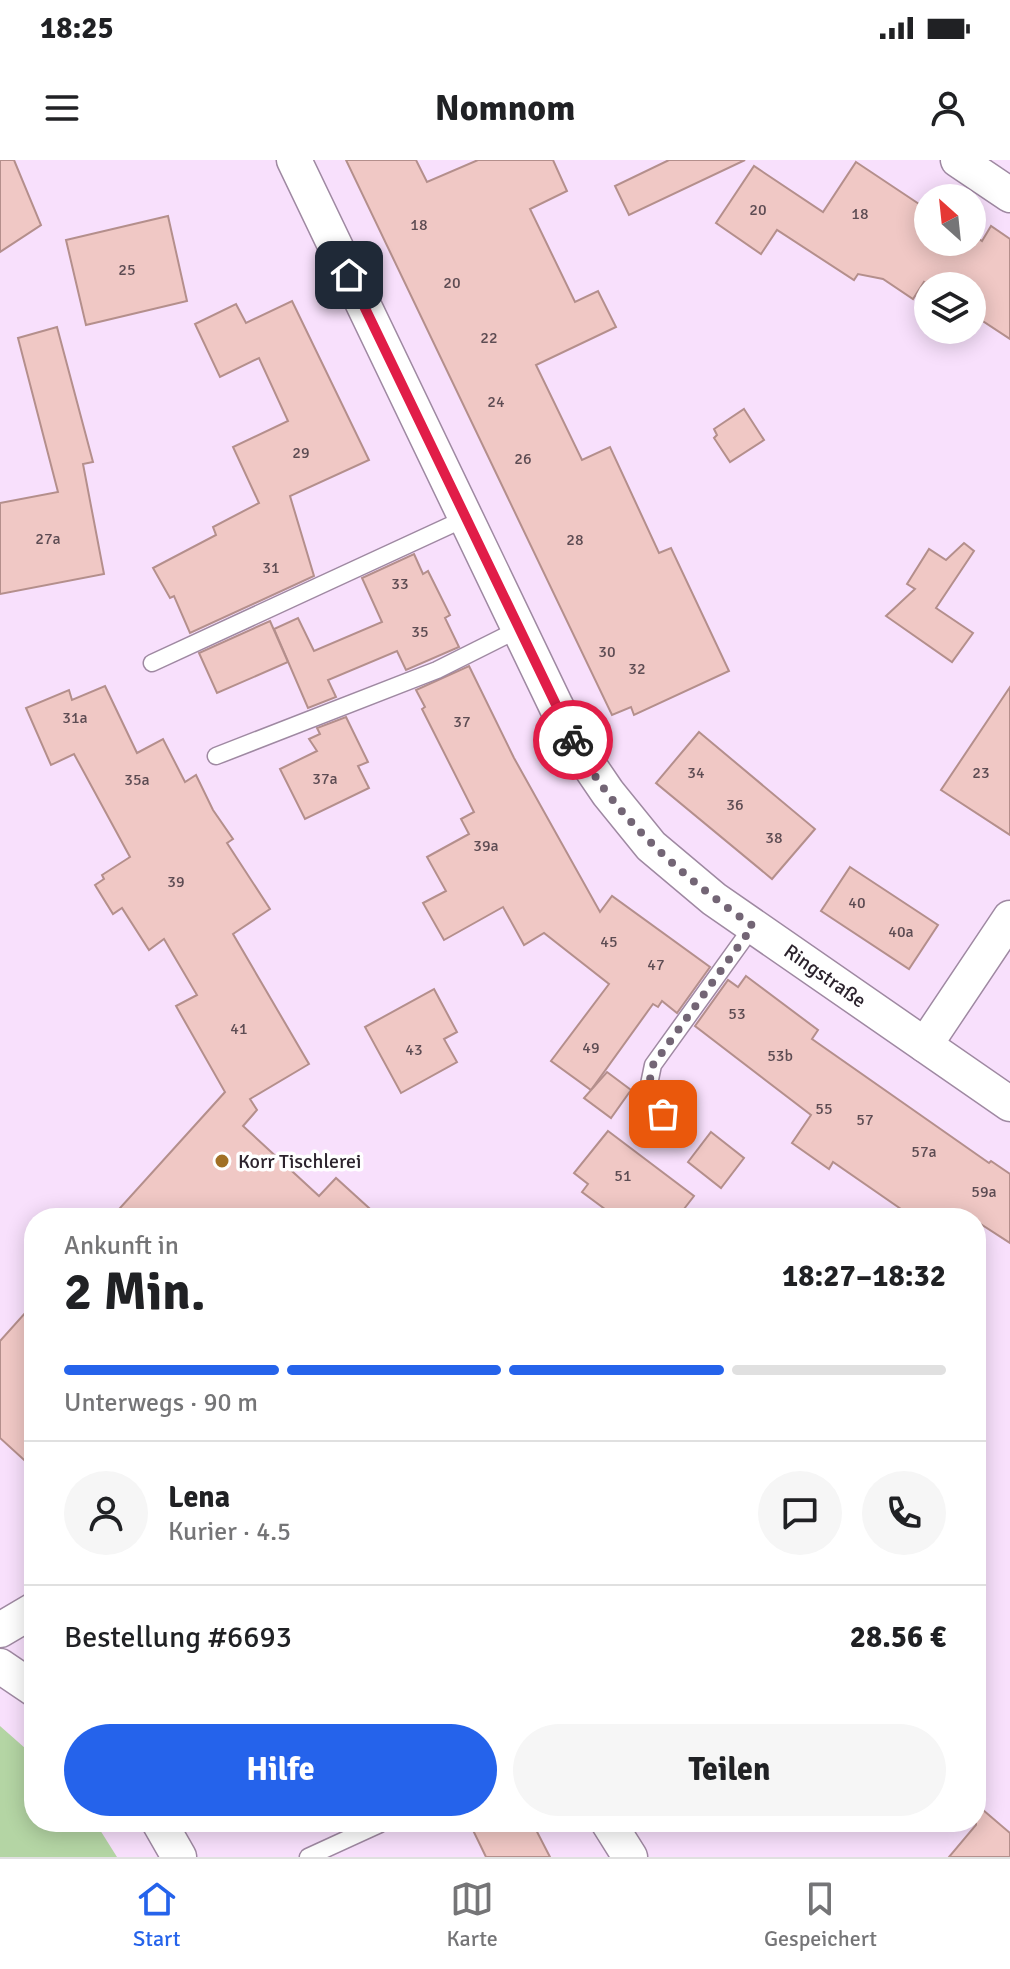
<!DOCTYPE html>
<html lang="de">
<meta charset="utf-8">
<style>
:root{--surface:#fff;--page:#f6f6f6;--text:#202124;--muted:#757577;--line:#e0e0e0;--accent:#2563eb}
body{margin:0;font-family:Signika,sans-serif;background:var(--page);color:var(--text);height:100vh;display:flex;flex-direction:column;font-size:30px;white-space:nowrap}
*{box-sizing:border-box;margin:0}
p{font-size:26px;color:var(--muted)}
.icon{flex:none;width:44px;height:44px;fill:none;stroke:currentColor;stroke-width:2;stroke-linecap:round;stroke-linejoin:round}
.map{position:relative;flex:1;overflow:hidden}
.panel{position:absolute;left:24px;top:1048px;width:962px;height:624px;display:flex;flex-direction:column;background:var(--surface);border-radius:32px;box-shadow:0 4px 20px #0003}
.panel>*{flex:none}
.needle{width:52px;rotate:333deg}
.controls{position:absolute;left:914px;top:24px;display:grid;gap:16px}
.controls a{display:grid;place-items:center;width:72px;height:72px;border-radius:50%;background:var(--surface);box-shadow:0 4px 20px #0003;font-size:40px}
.pin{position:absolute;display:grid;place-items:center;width:68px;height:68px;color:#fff;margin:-34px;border-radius:16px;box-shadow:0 4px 12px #0006}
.courier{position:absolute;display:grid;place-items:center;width:80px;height:80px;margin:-40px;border:6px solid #e11d48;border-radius:50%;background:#fff;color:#222;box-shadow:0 2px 10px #0007}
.overview em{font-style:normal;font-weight:700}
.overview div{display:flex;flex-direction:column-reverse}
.overview{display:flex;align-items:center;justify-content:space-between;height:136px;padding:0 40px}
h1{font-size:52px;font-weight:700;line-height:60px}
.bar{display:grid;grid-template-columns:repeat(4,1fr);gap:12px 8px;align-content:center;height:96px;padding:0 40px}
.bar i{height:10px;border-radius:6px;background:var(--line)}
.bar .current{background:var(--accent)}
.bar p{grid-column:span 4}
.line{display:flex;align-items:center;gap:20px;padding:0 40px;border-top:2px solid var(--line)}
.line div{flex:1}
.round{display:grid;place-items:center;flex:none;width:84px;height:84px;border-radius:42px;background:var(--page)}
.primary-button{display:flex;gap:16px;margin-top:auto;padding:16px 40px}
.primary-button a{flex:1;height:92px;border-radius:48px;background:var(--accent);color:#fff;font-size:32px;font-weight:700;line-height:92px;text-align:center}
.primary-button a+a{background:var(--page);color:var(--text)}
.status{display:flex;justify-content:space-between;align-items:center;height:56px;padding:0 40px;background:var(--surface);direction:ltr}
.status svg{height:22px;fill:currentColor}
header{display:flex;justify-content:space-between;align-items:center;height:104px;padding:0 40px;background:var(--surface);font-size:36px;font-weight:700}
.menu{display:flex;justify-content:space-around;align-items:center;height:112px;border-top:2px solid var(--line);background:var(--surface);font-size:22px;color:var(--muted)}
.menu a{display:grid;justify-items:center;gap:4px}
.menu .current{color:var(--accent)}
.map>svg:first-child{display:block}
.green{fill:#b4d5a4}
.building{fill:#f0c8c5;stroke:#b48f8c;stroke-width:2}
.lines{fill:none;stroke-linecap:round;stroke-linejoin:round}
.service-casing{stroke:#9f89a2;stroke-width:19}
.minor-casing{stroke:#9f89a2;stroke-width:37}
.service{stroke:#fff;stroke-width:16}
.minor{stroke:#fff;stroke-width:34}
.done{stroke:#736575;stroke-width:8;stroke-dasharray:0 14.4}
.route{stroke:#e11d48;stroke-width:10}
.poi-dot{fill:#a17025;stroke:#fff;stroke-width:3}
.labels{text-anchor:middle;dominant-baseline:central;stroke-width:7;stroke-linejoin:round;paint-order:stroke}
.number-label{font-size:16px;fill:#5d4c53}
.street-label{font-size:20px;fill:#2c232d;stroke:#fff}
.poi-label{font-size:20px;fill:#2c232d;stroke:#fff;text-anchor:start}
</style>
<div class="status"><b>18:25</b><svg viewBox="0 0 49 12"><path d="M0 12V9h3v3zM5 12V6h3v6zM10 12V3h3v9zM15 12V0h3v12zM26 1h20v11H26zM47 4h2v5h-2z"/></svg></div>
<header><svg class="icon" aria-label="menu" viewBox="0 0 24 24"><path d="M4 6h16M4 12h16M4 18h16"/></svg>Nomnom<svg class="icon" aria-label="person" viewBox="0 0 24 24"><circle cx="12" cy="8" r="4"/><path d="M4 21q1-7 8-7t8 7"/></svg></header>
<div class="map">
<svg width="1010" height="1697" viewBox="0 0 1010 1697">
<rect width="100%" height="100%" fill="#f8e0fc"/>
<polygon class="green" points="0,1566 34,1596 34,1662 95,1662 117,1697 0,1697"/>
<g class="building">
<polygon points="0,0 14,0 41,65 0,92"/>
<polygon points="346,0 416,0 427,22 478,0 553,0 567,31 530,49 575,142 598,131 616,167 536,205 582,300 610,287 659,393 671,388 729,511 634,555 631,547 612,555"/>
<polygon points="669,0 745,0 629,55 615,26"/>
<polygon points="856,2 928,50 928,82 972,82 972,74 982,81 991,66 1010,79 1010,179 972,154 972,126 930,126 924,122 913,139 883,119 858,114 854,120 777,70 761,94 716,63 754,6 823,52"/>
<polygon points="168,56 187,141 86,165 66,80"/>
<polygon points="292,141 369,300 290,336 314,416 190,473 174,436 170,438 153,408 216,375 213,367 259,343 233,287 288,261 259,198 220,217 195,164 236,144 246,163"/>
<polygon points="57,167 93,302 83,304 104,414 0,434 0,343 58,332 18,178"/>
<polygon points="744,249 764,280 730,302 714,278 717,275 714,269"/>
<polygon points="964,383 974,391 936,448 973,473 952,502 886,456 915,429 907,424 929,389 946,400"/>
<polygon points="414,394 423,414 428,411 450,455 445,458 459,487 406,510 397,491 328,520 336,537 308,548 274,469 298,458 314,491 382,462 362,418"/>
<polygon points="270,461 288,502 217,533 199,493"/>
<polygon points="469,506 514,598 600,752 612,736 710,807 677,853 662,841 658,847 653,844 591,930 551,901 609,824 544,773 524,785 503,747 444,780 423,743 446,731 427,697 469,674 461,659 474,652 422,549 425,547 416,530"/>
<polygon points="105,526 137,593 163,579 185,622 196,615 213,650 233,679 227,683 270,749 233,774 309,904 250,939 257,950 243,966 319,1036 336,1018 380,1058 111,1058 225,932 176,846 197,835 164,779 149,790 122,748 113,754 95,725 104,719 102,715 130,697 74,594 51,605 26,548 69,530 72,540"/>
<polygon points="1010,527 1010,675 941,630"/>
<polygon points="346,557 368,602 358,606 369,628 305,659 280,609 317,591 309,579 320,574 317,568"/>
<polygon points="699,572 815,669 772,719 656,623"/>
<polygon points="850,707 938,765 909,809 821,751"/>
<polygon points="746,816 818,870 812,879 989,1003 991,1001 1010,1014 1010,1083 976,1061 976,1058 914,1058 833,1002 829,1009 792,983 811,955 695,866 728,820 738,827"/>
<polygon points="434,829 457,872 444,879 457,902 401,933 365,867"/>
<polygon points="607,912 631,930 611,958 584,938"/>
<polygon points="608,971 694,1036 677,1058 617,1058 582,1032 588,1024 574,1013"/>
<polygon points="711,972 744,998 721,1028 688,1002"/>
<polygon points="34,1143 34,1309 0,1278 0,1181"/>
<polygon points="976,1644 1010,1673 1010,1697 949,1697 976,1665"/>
<polygon points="469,1662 532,1662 550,1697 486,1697"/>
</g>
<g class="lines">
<g class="service-casing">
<g id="service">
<polyline points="152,503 466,358"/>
<polyline points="216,596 437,510 519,469"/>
<polyline points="679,974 647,934 653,905 753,766"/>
<polyline points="308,1697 380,1664 378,1662"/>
</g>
</g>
<g class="minor-casing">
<g id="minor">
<polyline points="294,0 556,546 578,589 608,633 651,686 714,739 1010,944"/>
<polyline points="958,0 1010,35"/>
<polyline points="925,885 1010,758"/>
<polyline points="0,1470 34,1450"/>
<polyline points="0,1506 34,1529"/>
<polyline points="159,1662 179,1697"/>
<polyline points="608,1662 630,1697"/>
</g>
</g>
<use href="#service" class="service"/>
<use href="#minor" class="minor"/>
</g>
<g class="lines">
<path class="done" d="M 573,580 C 615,658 681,716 753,766 L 653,905 L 647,934 L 663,954"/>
<polyline class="route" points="349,115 573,580"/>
</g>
<circle class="poi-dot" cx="222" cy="1001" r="8"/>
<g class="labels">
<g class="number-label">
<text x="758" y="50">20</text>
<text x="860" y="54">18</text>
<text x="419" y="65">18</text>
<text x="127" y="110">25</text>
<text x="452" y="123">20</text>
<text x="489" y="178">22</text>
<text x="496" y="242">24</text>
<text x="301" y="293">29</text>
<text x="523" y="299">26</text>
<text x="48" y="379">27a</text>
<text x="575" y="380">28</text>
<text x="271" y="408">31</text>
<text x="400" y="424">33</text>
<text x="420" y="472">35</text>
<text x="607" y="492">30</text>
<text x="637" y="509">32</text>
<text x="75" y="558">31a</text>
<text x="462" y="562">37</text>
<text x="696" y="613">34</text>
<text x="981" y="613">23</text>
<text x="325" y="619">37a</text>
<text x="137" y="620">35a</text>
<text x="735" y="645">36</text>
<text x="774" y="678">38</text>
<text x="486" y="686">39a</text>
<text x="176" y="722">39</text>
<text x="857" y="743">40</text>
<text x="901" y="772">40a</text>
<text x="609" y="782">45</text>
<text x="656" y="805">47</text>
<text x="737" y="854">53</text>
<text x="239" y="869">41</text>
<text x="591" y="888">49</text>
<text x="414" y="890">43</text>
<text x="780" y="896">53b</text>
<text x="824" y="949">55</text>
<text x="865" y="960">57</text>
<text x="924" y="992">57a</text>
<text x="623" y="1016">51</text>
<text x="984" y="1032">59a</text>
</g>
<g class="street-label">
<text transform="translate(825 816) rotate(35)">Ringstraße</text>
</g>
<g class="poi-label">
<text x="238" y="1001">Korr Tischlerei</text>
</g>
</g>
</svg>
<div class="controls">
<a><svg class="needle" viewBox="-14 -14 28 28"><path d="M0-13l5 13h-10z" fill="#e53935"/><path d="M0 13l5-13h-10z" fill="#757577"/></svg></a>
<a><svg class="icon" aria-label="layers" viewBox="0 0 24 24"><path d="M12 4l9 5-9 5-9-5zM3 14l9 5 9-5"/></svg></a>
</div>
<div class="pin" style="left:663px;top:954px;background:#ea580c"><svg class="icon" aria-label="bag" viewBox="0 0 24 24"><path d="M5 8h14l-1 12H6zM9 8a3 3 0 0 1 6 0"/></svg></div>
<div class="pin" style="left:349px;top:115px;background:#1f2937"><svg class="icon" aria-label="home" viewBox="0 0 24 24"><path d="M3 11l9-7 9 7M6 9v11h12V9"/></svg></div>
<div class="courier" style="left:573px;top:580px"><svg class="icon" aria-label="bike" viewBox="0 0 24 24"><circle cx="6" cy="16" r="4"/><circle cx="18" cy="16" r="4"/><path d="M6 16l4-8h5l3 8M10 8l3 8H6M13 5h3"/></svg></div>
<section class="panel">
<div class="overview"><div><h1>2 Min.</h1><p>Ankunft in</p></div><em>18:27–18:32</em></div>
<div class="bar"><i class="current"></i><i class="current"></i><i class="current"></i><i></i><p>Unterwegs · 90 m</p></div>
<div class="line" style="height:144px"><a class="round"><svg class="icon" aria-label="person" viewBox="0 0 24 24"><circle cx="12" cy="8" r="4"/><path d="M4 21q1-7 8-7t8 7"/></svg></a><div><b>Lena</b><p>Kurier · 4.5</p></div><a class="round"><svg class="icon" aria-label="chat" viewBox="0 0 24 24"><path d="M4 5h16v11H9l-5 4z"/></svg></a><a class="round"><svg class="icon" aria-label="phone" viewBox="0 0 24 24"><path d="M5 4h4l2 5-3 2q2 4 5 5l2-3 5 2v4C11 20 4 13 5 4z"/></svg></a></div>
<div class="line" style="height:104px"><div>Bestellung #6693</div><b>28.56 €</b></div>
<div class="primary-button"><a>Hilfe</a><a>Teilen</a></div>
</section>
</div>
<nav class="menu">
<a class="current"><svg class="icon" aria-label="home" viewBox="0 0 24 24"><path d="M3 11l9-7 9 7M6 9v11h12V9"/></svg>Start</a>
<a><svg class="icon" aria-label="map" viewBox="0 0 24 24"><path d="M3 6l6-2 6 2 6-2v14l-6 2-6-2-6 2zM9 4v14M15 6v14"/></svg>Karte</a>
<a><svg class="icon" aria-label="saved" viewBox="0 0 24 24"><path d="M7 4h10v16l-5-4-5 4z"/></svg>Gespeichert</a>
</nav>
